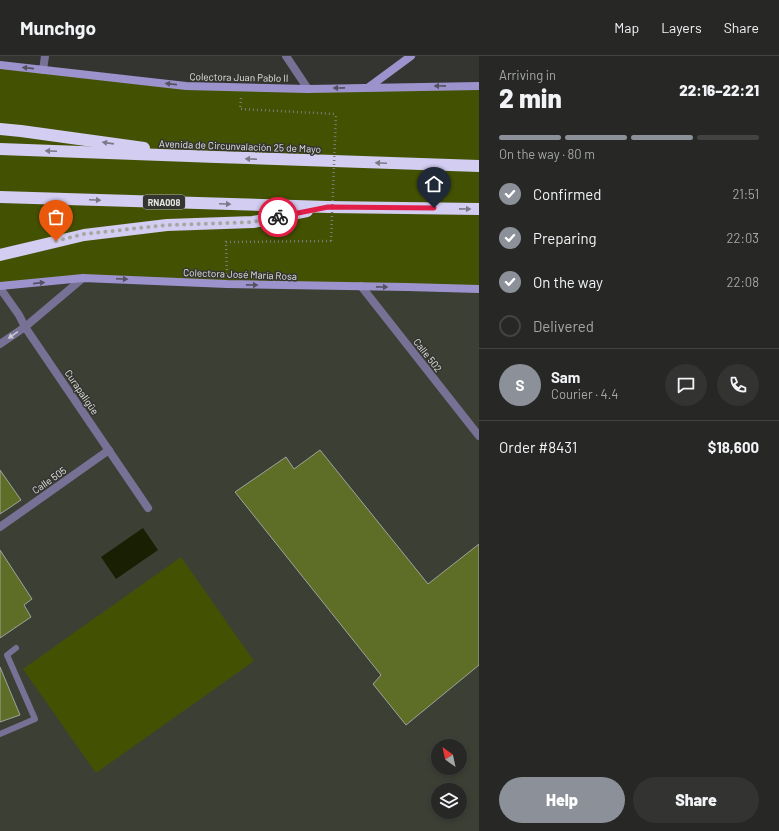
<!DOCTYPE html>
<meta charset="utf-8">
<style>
:root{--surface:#272825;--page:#333432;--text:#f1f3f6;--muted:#a4a6a7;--line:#434442;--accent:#8c9099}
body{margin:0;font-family:Barlow,sans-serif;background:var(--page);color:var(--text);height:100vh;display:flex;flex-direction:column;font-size:15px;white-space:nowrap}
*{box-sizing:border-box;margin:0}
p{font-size:13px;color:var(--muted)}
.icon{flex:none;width:22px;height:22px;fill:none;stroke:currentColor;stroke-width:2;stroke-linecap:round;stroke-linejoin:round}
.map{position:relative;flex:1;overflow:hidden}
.sheet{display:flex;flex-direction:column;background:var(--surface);width:300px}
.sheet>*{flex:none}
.needle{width:26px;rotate:327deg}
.controls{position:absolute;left:431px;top:683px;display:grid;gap:8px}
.controls a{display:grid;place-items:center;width:36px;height:36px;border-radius:50%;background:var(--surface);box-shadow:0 2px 6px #0003,0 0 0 1px var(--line);font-size:20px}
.pin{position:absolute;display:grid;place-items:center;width:34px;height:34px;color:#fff;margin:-41px -17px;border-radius:50% 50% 50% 0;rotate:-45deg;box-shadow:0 0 4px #0007}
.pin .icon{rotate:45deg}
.courier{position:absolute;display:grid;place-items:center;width:40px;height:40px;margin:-20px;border:3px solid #e11d48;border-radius:50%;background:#fff;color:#222;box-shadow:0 1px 5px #0007}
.head em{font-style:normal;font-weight:800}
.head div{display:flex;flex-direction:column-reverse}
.head{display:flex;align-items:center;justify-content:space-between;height:68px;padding:0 20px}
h1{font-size:26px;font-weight:800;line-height:30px}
.bar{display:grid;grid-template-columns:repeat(4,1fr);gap:6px 4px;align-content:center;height:48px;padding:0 20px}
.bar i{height:5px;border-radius:3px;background:var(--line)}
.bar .on{background:var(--accent)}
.bar p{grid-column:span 4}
.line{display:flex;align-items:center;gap:10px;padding:0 20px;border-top:1px solid var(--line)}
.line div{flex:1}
.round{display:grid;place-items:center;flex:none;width:42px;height:42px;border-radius:21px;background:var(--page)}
ol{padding:0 20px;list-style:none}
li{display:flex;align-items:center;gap:12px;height:44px}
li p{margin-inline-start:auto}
li .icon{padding:4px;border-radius:50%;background:var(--accent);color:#fff;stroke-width:4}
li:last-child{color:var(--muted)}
li i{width:22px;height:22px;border:2px solid var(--line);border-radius:50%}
.primary-button{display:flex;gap:8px;margin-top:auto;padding:8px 20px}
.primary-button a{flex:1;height:46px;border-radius:24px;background:var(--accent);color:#fff;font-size:16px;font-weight:800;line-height:46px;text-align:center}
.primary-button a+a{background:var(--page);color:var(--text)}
header{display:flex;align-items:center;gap:24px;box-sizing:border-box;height:56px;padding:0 20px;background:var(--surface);border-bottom:1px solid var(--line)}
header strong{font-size:19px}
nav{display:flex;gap:22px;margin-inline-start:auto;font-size:14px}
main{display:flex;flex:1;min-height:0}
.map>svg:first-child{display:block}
.built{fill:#3c3f34;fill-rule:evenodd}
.green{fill:#435102}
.water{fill:#191f02}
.building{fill:#5f6e26;stroke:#a1a39e}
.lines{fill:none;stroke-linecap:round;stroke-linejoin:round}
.path{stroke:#7b7c78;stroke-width:2.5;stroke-dasharray:1 3;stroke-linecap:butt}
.service{stroke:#777196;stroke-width:6}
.minor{stroke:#777196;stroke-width:8}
.secondary{stroke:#9d93cc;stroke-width:8}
.motorway{stroke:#d2cdf1;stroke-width:12}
.path-bridge{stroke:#7b7c78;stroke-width:2.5;stroke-dasharray:1 3;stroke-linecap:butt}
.oneway{fill:#545160}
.oneway2{fill:#7b7987}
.oneway3{fill:#c8c7ce}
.done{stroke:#a6a7a3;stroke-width:4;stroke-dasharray:0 7.2}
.route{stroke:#e11d48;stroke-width:5}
.labels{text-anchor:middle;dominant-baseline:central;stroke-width:3;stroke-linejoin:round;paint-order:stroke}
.shield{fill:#343531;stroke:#aeb0ac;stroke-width:1}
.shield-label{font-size:9px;font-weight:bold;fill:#e3e4e1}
.street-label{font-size:10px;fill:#e3e4e1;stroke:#343531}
</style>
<header>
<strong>Munchgo</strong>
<nav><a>Map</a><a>Layers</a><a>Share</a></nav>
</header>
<main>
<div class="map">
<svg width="479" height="775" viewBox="0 0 479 775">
<rect width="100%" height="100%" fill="#343531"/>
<path class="built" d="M 83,222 L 479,233 L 479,775 L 0,775 L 0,230 ZM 438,690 L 460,690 L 460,712 L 438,712 ZM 438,734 L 460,734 L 460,756 L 438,756 Z"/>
<g class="green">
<polygon points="0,9 186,30 479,30 479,233 83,222 0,230"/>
<polygon points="181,501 254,605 96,717 23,613"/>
</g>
<polygon class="water" points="143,472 158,494 116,523 101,501"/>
<g class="building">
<polygon points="320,394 428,528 479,488 479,609 406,669 373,628 381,619 235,436 286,401 294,413"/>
<polygon points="0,414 21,444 0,458"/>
<polygon points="0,494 32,543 24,549 31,561 0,582"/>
<polygon points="0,611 20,659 0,666"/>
</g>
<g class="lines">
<g class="path">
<polyline points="241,42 240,53 336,58"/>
<polyline points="227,218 226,186 331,185"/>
</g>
<polyline class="service" points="0,678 35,663 7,599 16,592"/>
<g class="minor">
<polyline points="286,0 308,33"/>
<polyline points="43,14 45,0"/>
<polyline points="361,230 479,380"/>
<polyline points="0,232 19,259 25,271 148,452"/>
<polyline points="0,288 25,271 83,222"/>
<polyline points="0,471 109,394"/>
</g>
<g class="secondary">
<polyline points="0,9 186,30 308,33 479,30"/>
<polyline points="369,31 411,0"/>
<polyline points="0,230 83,222 227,228 407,231 479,233"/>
</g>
<g class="motorway">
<polyline points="0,73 21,75 144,92"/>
<polyline points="0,93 216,101 479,110"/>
<polyline points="0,141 328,151 479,153"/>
<polyline points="0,199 84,179 167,169 253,166 307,155"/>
</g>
<polyline class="path-bridge" points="331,185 336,58"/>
</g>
<defs><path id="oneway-solid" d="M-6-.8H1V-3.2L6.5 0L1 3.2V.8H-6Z"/></defs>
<g class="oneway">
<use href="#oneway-solid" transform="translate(28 12) rotate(-174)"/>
<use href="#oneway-solid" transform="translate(171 28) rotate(-174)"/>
<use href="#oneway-solid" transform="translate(440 30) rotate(179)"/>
<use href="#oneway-solid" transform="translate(339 32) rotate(179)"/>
<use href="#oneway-solid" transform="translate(122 223) rotate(3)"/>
<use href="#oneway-solid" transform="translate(39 227) rotate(-6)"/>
<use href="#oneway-solid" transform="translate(252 229) rotate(1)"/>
<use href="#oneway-solid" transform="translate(382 231) rotate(1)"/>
</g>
<g class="oneway2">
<use href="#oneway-solid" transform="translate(108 87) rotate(-172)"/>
<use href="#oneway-solid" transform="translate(51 95) rotate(-178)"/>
<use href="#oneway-solid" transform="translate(251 103) rotate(-178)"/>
<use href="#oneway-solid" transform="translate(381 107) rotate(-178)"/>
<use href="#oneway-solid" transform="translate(95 144) rotate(2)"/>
<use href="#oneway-solid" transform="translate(225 148) rotate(2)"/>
<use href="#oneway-solid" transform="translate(465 153) rotate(1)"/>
</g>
<use class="oneway3" href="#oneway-solid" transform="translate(13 279) rotate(145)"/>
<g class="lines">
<polyline class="done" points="56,185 84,178 167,169 253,166 278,161"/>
<polyline class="route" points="278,161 328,151 434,152"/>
</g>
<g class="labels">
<rect class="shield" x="143" y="139" width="42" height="14" rx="3"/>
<g class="shield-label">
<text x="164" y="146">RNA008</text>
</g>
<g class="street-label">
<text transform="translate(239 21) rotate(1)">Colectora Juan Pablo II</text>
<text transform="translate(240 90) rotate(2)">Avenida de Circunvalación 25 de Mayo</text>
<text transform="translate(240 218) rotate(2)">Colectora José María Rosa</text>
<text transform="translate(428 299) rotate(52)">Calle 502</text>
<text transform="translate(82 336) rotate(56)">Curapaligüe</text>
<text transform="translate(49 424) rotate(-35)">Calle 505</text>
</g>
</g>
</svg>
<div class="controls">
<a><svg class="needle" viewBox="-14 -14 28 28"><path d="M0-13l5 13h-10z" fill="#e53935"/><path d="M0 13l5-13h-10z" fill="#a4a6a7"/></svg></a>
<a><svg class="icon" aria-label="layers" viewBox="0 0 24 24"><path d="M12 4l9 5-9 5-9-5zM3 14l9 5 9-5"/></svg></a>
</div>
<div class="pin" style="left:56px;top:185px;background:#ea580c"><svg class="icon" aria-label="bag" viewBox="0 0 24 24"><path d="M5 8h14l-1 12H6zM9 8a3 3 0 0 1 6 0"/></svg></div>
<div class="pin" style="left:434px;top:152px;background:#1f2937"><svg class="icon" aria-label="home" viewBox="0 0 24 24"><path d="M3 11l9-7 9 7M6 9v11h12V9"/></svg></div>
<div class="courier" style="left:278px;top:161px"><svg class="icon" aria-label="bike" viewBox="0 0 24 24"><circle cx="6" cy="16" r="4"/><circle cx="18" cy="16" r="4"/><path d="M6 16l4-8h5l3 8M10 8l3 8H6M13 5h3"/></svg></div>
</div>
<section class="sheet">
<div class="head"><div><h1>2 min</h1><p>Arriving in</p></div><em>22:16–22:21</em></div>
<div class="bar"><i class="on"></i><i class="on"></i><i class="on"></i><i></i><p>On the way · 80 m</p></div>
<ol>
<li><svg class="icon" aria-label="check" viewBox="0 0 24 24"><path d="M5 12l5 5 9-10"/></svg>Confirmed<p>21:51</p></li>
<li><svg class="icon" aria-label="check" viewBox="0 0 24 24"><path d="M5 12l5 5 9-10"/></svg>Preparing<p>22:03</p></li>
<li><svg class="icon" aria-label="check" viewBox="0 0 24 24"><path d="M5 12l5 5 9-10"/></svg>On the way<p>22:08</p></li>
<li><i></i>Delivered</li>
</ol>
<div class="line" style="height:72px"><b class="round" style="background:var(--accent);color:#fff">S</b><div><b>Sam</b><p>Courier · 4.4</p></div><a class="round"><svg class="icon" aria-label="chat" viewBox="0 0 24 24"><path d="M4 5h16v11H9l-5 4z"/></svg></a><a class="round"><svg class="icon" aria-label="phone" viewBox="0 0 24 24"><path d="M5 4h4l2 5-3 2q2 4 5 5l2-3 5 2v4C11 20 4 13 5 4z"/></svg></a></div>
<div class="line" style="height:52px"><div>Order #8431</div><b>$18,600</b></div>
<div class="primary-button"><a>Help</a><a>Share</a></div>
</section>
</main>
